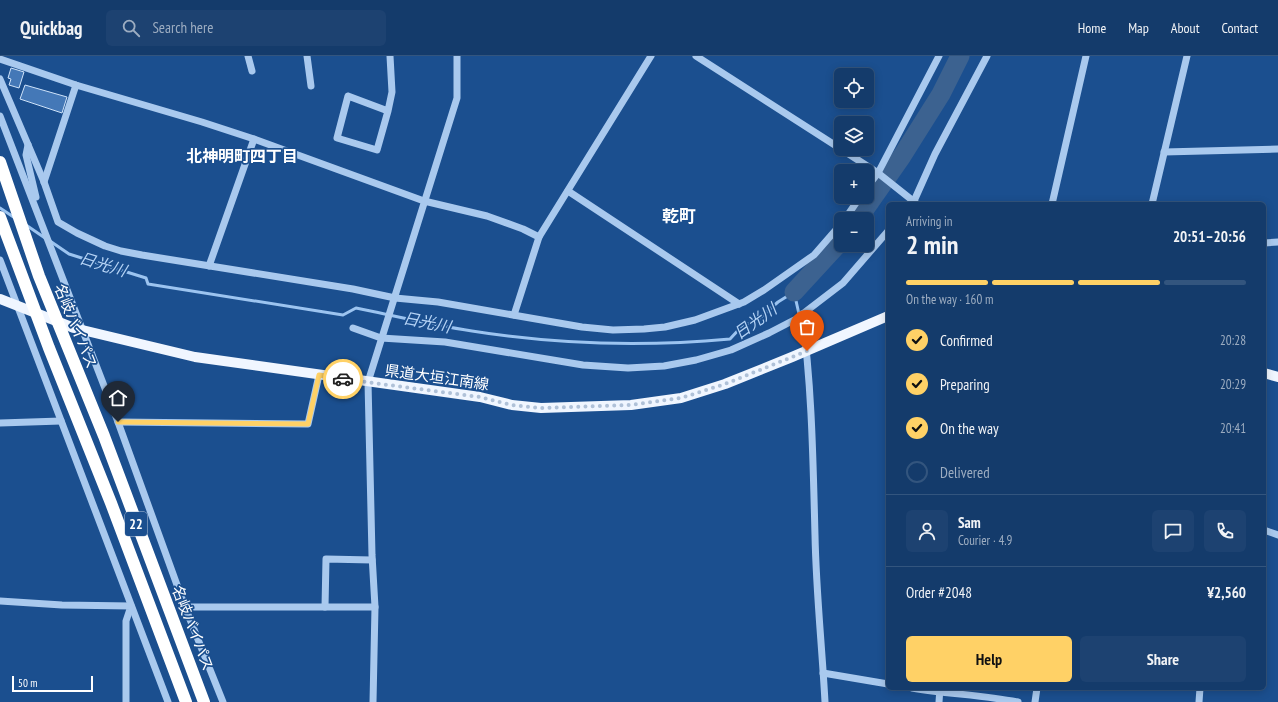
<!DOCTYPE html>
<meta charset="utf-8">
<style>
:root{--surface:#143b6b;--page:#1d4271;--text:#f1f3f6;--muted:#9dadc1;--line:#33557e;--accent:#ffd166}
body{margin:0;font-family:"PT Sans Narrow","Noto Sans JP",sans-serif;background:var(--page);color:var(--text);height:100vh;display:flex;flex-direction:column;font-size:15px;white-space:nowrap}
*{box-sizing:border-box;margin:0}
p{font-size:13px;color:var(--muted)}
.icon{flex:none;width:22px;height:22px;fill:none;stroke:currentColor;stroke-width:2;stroke-linecap:round;stroke-linejoin:round}
.map{position:relative;flex:1;overflow:hidden}
.side{position:absolute;left:886px;top:146px;width:380px;height:488px;display:flex;flex-direction:column;background:var(--surface);border-radius:6px;box-shadow:0 2px 10px #0003,0 0 0 1px var(--line)}
.side>*{flex:none}
.controls{position:absolute;left:834px;top:12px;display:grid;gap:8px}
.controls a{display:grid;place-items:center;width:40px;height:40px;border-radius:6px;background:var(--surface);box-shadow:0 2px 10px #0003,0 0 0 1px var(--line);font-size:20px}
.scale{position:absolute;left:12px;bottom:10px;width:81px;box-sizing:border-box;padding-left:4px;border:2px solid #fff;border-top:0;font-size:11px;line-height:14px;white-space:nowrap;color:#fff;-webkit-text-stroke:3px #1b4f8f;paint-order:stroke}
.pin{position:absolute;display:grid;place-items:center;width:34px;height:34px;color:#fff;margin:-41px -17px;border-radius:50% 50% 50% 0;rotate:-45deg;box-shadow:0 0 4px #0007}
.pin .icon{rotate:45deg}
.courier{position:absolute;display:grid;place-items:center;width:40px;height:40px;margin:-20px;border:3px solid #ffd166;border-radius:50%;background:#fff;color:#222;box-shadow:0 1px 5px #0007}
.summary em{font-style:normal;font-weight:700}
.summary div{display:flex;flex-direction:column-reverse}
.summary{display:flex;align-items:center;justify-content:space-between;height:68px;padding:0 20px}
h1{font-size:26px;font-weight:700;line-height:30px}
.bar{display:grid;grid-template-columns:repeat(4,1fr);gap:6px 4px;align-content:center;height:48px;padding:0 20px}
.bar i{height:5px;border-radius:3px;background:var(--line)}
.bar .current{background:var(--accent)}
.bar p{grid-column:span 4}
.line{display:flex;align-items:center;gap:10px;padding:0 20px;border-top:1px solid var(--line)}
.line div{flex:1}
.round{display:grid;place-items:center;flex:none;width:42px;height:42px;border-radius:6px;background:var(--page)}
ol{padding:0 20px;list-style:none}
li{display:flex;align-items:center;gap:12px;height:44px}
li p{margin-inline-start:auto}
li .icon{padding:4px;border-radius:50%;background:var(--accent);color:#111;stroke-width:4}
li:last-child{color:var(--muted)}
li i{width:22px;height:22px;border:2px solid var(--line);border-radius:50%}
.action{display:flex;gap:8px;margin-top:auto;padding:8px 20px}
.action a{flex:1;height:46px;border-radius:6px;background:var(--accent);color:#111;font-size:16px;font-weight:700;line-height:46px;text-align:center}
.action a+a{background:var(--page);color:var(--text)}
header{display:flex;align-items:center;gap:24px;box-sizing:border-box;height:56px;padding:0 20px;background:var(--surface);border-bottom:1px solid var(--line)}
header strong{font-size:19px}
nav{display:flex;gap:22px;margin-inline-start:auto;font-size:14px}
.search{width:280px;height:36px;background:var(--page);display:flex;align-items:center;gap:10px;box-sizing:border-box;padding:0 14px;border-radius:6px;color:var(--muted);font-size:15px}
.map>svg:first-child{display:block}
.lines{fill:none;stroke-linecap:round;stroke-linejoin:round}
.stream{stroke:#9cc4f0;stroke-width:3}
.river{stroke:#3c6290;stroke-width:19}
.building{fill:#4478b7;stroke:#cfe3fa}
.minor{stroke:#a9c9ee;stroke-width:7}
.major{stroke:#f0f6ff;stroke-width:10}
.highway{stroke:#fff;stroke-width:12}
.done{stroke:#afc1d8;stroke-width:4;stroke-dasharray:0 7.2}
.route{stroke:#ffd166;stroke-width:5}
.labels{text-anchor:middle;dominant-baseline:central;stroke-width:3.5;stroke-linejoin:round;paint-order:stroke}
.shield{fill:#1b4f8f;stroke:#bbcadd;stroke-width:1}
.shield-label{font-size:14px;font-weight:bold;fill:#fff}
.street-label{font-size:15px;fill:#fff;stroke:#1b4f8f}
.neighbourhood-label{font-size:16px;font-weight:bold;fill:#fff;stroke:#1b4f8f}
.water-label{font-size:16px;font-style:italic;fill:#b5d3f5;stroke:#1b4f8f}
.quarter-label{font-size:17px;font-weight:bold;fill:#fff;stroke:#1b4f8f}
</style>
<header>
<strong>Quickbag</strong>
<div class="search"><svg class="icon" aria-label="search" viewBox="0 0 24 24"><circle cx="10" cy="10" r="6"/><path d="M15 15l6 6"/></svg>Search here</div>
<nav><a>Home</a><a>Map</a><a>About</a><a>Contact</a></nav>
</header>
<div class="map">
<svg width="1278" height="646" viewBox="0 0 1278 646">
<rect width="100%" height="100%" fill="#1b4f8f"/>
<g class="lines">
<g class="stream">
<polyline points="0,152 15,162"/>
<polyline points="26,169 45,182"/>
<path d="M 50,185 L 69,198 L 146,222 L 148,228 L 343,259 L 356,252 C 395,260 433,269 472,275 C 560,289 642,291 730,283 L 743,269 L 755,266 L 778,246 L 794,236 L 799,258"/>
</g>
<g class="river">
<polyline points="858,163 902,100 941,38 960,0"/>
<polyline points="794,236 841,185"/>
</g>
</g>
<g class="building">
<polygon points="11,12 24,16 19,32 9,29 11,23 8,22"/>
<polygon points="25,29 67,41 62,57 20,43"/>
</g>
<g class="lines">
<g class="minor">
<polyline points="248,0 252,15"/>
<polyline points="307,0 311,30"/>
<polyline points="696,0 841,93"/>
<polyline points="0,3 76,29 202,66 254,83 424,145 487,160 523,173 539,181 651,0"/>
<polyline points="0,23 44,126 58,166 77,177 105,190 121,195 142,199 353,233 395,242 438,246 582,271 613,274 644,273 665,271 695,264 744,246 764,234 814,199 841,168"/>
<polyline points="388,55 377,94 337,82 348,40 388,55 392,36 390,0"/>
<polyline points="0,60 118,366 185,551"/>
<polyline points="28,89 26,99 36,141"/>
<polyline points="841,93 878,117 917,148"/>
<polyline points="1164,96 1278,93"/>
<polyline points="44,126 76,29"/>
<polyline points="867,131 878,117 939,0"/>
<polyline points="568,135 739,248"/>
<polyline points="912,148 914,145 935,98 987,0"/>
<polyline points="1052,148 1086,0"/>
<polyline points="1152,148 1187,0"/>
<polyline points="845,163 860,141"/>
<polyline points="1264,187 1278,186"/>
<polyline points="0,204 168,646"/>
<polyline points="209,210 254,83"/>
<path d="M 802,258 C 812,331 813,405 815,479 C 816,535 822,590 825,646"/>
<polyline points="514,259 539,181"/>
<polyline points="353,272 381,282 445,286 583,309 628,312 664,310 696,304 731,294 769,277 796,263 843,227 888,175"/>
<polyline points="118,366 308,368 319,319"/>
<polyline points="0,367 61,365"/>
<polyline points="1264,474 1278,479"/>
<polyline points="0,545 62,549 131,550 126,565 126,646"/>
<polyline points="325,551 326,503 372,504"/>
<polyline points="823,617 888,628"/>
<path d="M 912,632 C 947,638 983,639 1018,646"/>
<polyline points="223,646 185,551 375,551"/>
<polyline points="373,646 375,551 372,499 368,326 457,42 457,0"/>
<polyline points="939,646 940,632"/>
<polyline points="1035,646 1037,632"/>
<polyline points="1199,646 1200,632"/>
</g>
<g class="major">
<polyline points="0,243 74,272 195,301 480,341 512,349 541,352 631,349 681,342 725,328 792,301 888,260"/>
<polyline points="1264,317 1278,321"/>
</g>
<g class="highway">
<polyline points="0,106 39,220 104,380 204,646"/>
<polyline points="0,161 49,292 111,447 186,646"/>
</g>
</g>
<g class="lines">
<polyline class="done" points="343,323 480,341 512,349 541,352 631,349 681,342 725,328 807,295"/>
<polyline class="route" points="118,366 308,368 319,319 343,323"/>
</g>
<g class="labels">
<rect class="shield" x="125" y="456" width="22" height="24" rx="3"/>
<g class="shield-label">
<text x="136" y="468">22</text>
</g>
<g class="street-label">
<text transform="translate(76 270) rotate(68)">名岐バイパス</text>
<text transform="translate(437 321) rotate(8)">県道大垣江南線</text>
<text transform="translate(193 572) rotate(69)">名岐バイパス</text>
</g>
<g class="neighbourhood-label">
<text x="242" y="100">北神明町四丁目</text>
</g>
<g class="water-label">
<text transform="translate(103 208) rotate(17)">日光川</text>
<text transform="translate(755 265) rotate(-36)">日光川</text>
<text transform="translate(427 266) rotate(11)">日光川</text>
</g>
<g class="quarter-label">
<text x="679" y="160">乾町</text>
</g>
</g>
</svg>
<div class="controls">
<a><svg class="icon" aria-label="locate" viewBox="0 0 24 24"><circle cx="12" cy="12" r="6"/><path d="M12 2v4M12 18v4M2 12h4M18 12h4"/></svg></a>
<a><svg class="icon" aria-label="layers" viewBox="0 0 24 24"><path d="M12 4l9 5-9 5-9-5zM3 14l9 5 9-5"/></svg></a>
<a>+</a>
<a>−</a>
</div>
<div class="scale">50 m</div>
<div class="pin" style="left:807px;top:295px;background:#ea580c"><svg class="icon" aria-label="bag" viewBox="0 0 24 24"><path d="M5 8h14l-1 12H6zM9 8a3 3 0 0 1 6 0"/></svg></div>
<div class="pin" style="left:118px;top:366px;background:#1f2937"><svg class="icon" aria-label="home" viewBox="0 0 24 24"><path d="M3 11l9-7 9 7M6 9v11h12V9"/></svg></div>
<div class="courier" style="left:343px;top:323px"><svg class="icon" aria-label="car" viewBox="0 0 24 24"><path d="M5 17H2v-5l4-1 3-4h7l3 4 3 1v5h-3M9 17h6M6 11h13"/><circle cx="7" cy="17" r="2"/><circle cx="17" cy="17" r="2"/></svg></div>
<section class="side">
<div class="summary"><div><h1>2 min</h1><p>Arriving in</p></div><em>20:51–20:56</em></div>
<div class="bar"><i class="current"></i><i class="current"></i><i class="current"></i><i></i><p>On the way · 160 m</p></div>
<ol>
<li><svg class="icon" aria-label="check" viewBox="0 0 24 24"><path d="M5 12l5 5 9-10"/></svg>Confirmed<p>20:28</p></li>
<li><svg class="icon" aria-label="check" viewBox="0 0 24 24"><path d="M5 12l5 5 9-10"/></svg>Preparing<p>20:29</p></li>
<li><svg class="icon" aria-label="check" viewBox="0 0 24 24"><path d="M5 12l5 5 9-10"/></svg>On the way<p>20:41</p></li>
<li><i></i>Delivered</li>
</ol>
<div class="line" style="height:72px"><a class="round"><svg class="icon" aria-label="person" viewBox="0 0 24 24"><circle cx="12" cy="8" r="4"/><path d="M4 21q1-7 8-7t8 7"/></svg></a><div><b>Sam</b><p>Courier · 4.9</p></div><a class="round"><svg class="icon" aria-label="chat" viewBox="0 0 24 24"><path d="M4 5h16v11H9l-5 4z"/></svg></a><a class="round"><svg class="icon" aria-label="phone" viewBox="0 0 24 24"><path d="M5 4h4l2 5-3 2q2 4 5 5l2-3 5 2v4C11 20 4 13 5 4z"/></svg></a></div>
<div class="line" style="height:52px"><div>Order #2048</div><b>¥2,560</b></div>
<div class="action"><a>Help</a><a>Share</a></div>
</section>
</div>
